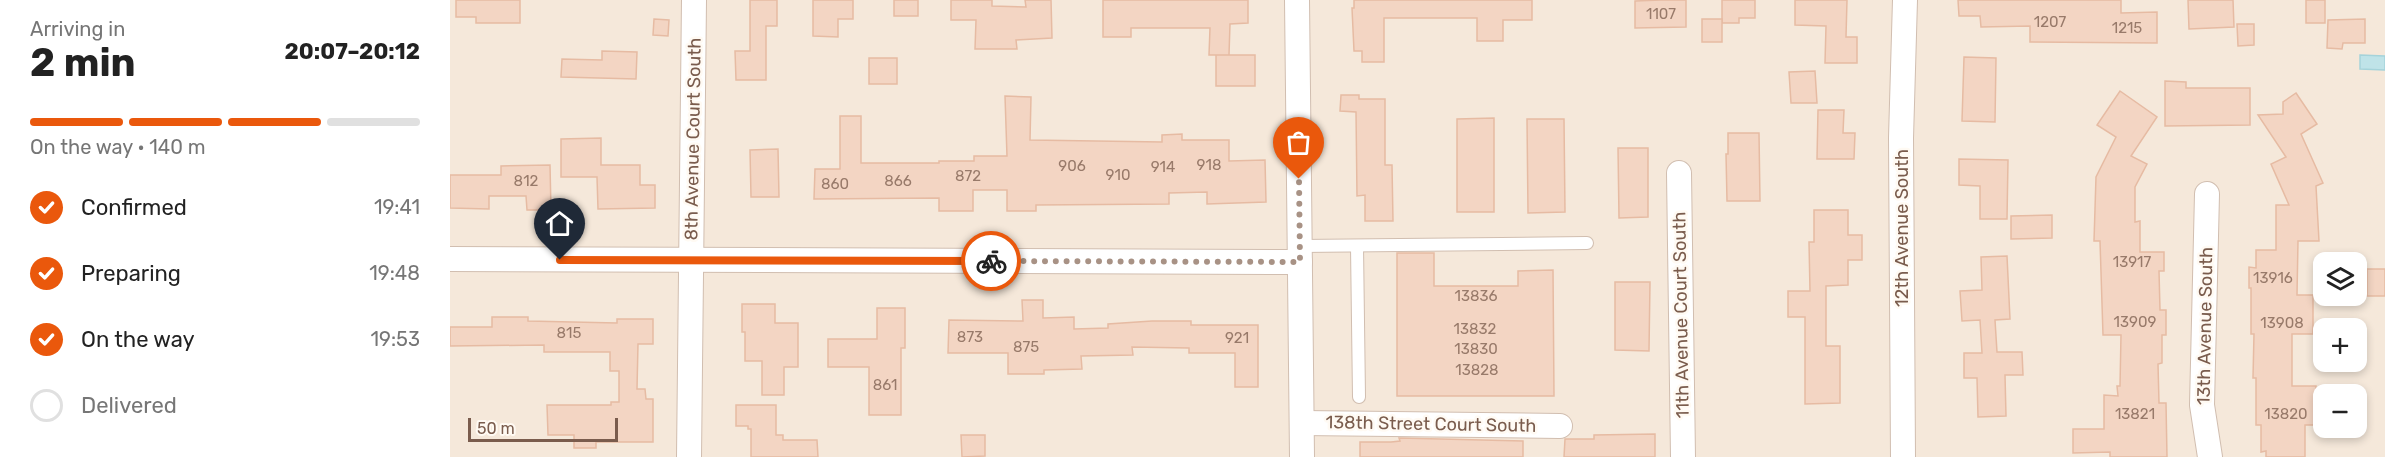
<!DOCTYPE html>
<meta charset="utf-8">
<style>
:root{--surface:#fff;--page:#f2f2f2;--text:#222;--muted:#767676;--line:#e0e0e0;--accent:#ea580c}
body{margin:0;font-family:Rubik,sans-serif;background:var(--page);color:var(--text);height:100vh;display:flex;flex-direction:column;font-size:22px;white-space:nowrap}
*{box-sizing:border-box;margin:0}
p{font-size:20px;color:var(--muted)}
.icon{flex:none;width:33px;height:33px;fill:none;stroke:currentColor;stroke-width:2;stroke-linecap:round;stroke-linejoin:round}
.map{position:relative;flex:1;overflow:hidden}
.details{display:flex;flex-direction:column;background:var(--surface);width:450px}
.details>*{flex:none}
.controls{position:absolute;left:1863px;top:252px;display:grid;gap:12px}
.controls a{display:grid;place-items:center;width:54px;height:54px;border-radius:12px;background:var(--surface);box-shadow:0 3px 9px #0003;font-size:30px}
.scale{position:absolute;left:18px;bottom:15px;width:150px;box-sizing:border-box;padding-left:6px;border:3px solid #7a5c4d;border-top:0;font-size:16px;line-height:21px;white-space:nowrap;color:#7a5c4d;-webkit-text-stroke:4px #fffaf3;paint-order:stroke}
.pin{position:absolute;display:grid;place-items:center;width:51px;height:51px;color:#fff;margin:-62px -26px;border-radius:50% 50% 50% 0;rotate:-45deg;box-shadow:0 0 6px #0007}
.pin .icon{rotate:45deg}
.courier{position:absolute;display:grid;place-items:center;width:60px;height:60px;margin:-30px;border:4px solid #ea580c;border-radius:50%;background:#fff;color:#222;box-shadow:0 2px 8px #0007}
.summary em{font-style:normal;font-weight:700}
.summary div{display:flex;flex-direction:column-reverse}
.summary{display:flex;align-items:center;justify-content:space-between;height:102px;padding:0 30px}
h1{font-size:39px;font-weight:700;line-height:45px}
.bar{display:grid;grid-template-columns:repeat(4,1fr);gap:9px 6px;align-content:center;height:72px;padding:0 30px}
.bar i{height:8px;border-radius:4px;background:var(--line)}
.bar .active{background:var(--accent)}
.bar p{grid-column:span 4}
ol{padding:0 30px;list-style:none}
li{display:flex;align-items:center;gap:18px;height:66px}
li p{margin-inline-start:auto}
li .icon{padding:6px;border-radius:50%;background:var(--accent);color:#fff;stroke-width:4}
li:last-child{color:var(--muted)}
li i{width:33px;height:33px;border:3px solid var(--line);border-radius:50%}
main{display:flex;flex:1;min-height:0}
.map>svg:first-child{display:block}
.residential{fill:#f5e8da;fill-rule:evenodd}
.water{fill:#bfe3e8;stroke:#a5d3da;stroke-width:1.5}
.building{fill:#f3d5c3;stroke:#e6bba3;stroke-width:1.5}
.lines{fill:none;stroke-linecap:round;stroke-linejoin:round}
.lane-casing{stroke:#d1beb0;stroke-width:14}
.street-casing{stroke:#d1beb0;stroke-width:26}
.lane{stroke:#fff;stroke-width:12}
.street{stroke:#fff;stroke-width:24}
.done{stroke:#a89285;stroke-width:6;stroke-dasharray:0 10.8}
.route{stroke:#ea580c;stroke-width:8}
.labels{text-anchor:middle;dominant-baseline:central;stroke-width:5;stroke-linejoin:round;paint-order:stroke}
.number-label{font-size:15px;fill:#987a6a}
.street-label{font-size:18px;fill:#7a5c4d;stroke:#fffaf3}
</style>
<main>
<section class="details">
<div class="summary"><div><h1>2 min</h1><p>Arriving in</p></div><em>20:07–20:12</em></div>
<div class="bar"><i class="active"></i><i class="active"></i><i class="active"></i><i></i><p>On the way · 140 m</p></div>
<ol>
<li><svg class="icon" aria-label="check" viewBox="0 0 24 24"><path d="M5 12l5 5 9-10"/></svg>Confirmed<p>19:41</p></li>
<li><svg class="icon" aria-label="check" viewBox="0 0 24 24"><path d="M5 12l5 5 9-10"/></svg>Preparing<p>19:48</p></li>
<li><svg class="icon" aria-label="check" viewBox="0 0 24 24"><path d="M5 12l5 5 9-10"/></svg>On the way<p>19:53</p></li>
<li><i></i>Delivered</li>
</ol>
</section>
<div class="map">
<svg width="1935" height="457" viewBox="0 0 1935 457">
<rect width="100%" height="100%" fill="#fdf6ec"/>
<path class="residential" d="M 0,0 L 1935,0 L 1935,457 L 0,457 ZM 1874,262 L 1906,262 L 1906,296 L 1874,296 ZM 1874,328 L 1906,328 L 1906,362 L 1874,362 ZM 1874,394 L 1906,394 L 1906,428 L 1874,428 Z"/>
<polygon class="water" points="1910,55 1935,56 1935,70 1910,69"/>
<g class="building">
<polygon points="6,0 70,0 70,23 26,23 26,17 6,17"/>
<polygon points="300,0 327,0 327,26 316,26 316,80 286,80 285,51 300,51"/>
<polygon points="363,0 403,0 403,19 388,19 388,37 363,36"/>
<rect x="444" y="0" width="24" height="16"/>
<polygon points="501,0 542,0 542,6 576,7 575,0 601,0 602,38 566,40 567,49 525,49 526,20 501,20"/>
<polygon points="653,0 798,0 798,23 780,24 779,55 766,55 805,55 805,86 766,86 766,55 759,55 760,28 681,28 681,37 653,37"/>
<polygon points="904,0 1082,0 1082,20 1053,20 1053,41 1027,41 1027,18 934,18 934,62 912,62 912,51 904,51 902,8 904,8"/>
<polygon points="1211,0 1236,0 1236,27 1185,28 1185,1"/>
<polygon points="1272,0 1305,0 1305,18 1289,18 1289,23 1272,23"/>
<polygon points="1345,0 1397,0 1396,37 1407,37 1407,63 1375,63 1376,26 1345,25"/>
<polygon points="1508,0 1671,0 1671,13 1707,12 1707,43 1580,42 1580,26 1531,27 1530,16 1509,16"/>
<polygon points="1738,0 1783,0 1784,27 1739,29"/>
<rect x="1856" y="0" width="19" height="23"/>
<polygon points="204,19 219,20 218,36 203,35"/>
<rect x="1252" y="19" width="20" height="23"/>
<polygon points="1915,19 1915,43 1893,43 1892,49 1877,48 1878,20"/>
<polygon points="1787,24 1804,24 1804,45 1788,46"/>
<polygon points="152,51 187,52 186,79 111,77 112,59 152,60"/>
<polygon points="1514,57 1546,58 1545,122 1512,121"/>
<rect x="419" y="58" width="28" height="26"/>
<polygon points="1365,71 1367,103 1341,103 1339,72"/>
<polygon points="1715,81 1736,82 1736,88 1800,88 1800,125 1715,126"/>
<polygon points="1670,91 1707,117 1681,156 1697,164 1685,187 1685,222 1690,221 1690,252 1714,252 1714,271 1709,271 1710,310 1716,310 1716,335 1712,335 1712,363 1708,364 1709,403 1716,403 1717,457 1660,457 1660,452 1623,453 1623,429 1654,429 1654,395 1668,396 1667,386 1670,386 1671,335 1653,335 1650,241 1644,241 1646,177 1666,137 1647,125"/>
<polygon points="1846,93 1867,124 1851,134 1873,183 1866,186 1869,241 1848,241 1847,295 1863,295 1863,334 1842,334 1842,386 1866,386 1867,425 1855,425 1855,457 1816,457 1816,451 1811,452 1811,425 1806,425 1806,378 1803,378 1804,334 1801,334 1801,288 1799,288 1799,267 1806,268 1806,250 1826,250 1826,205 1839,205 1821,164 1836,157 1808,115 1833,114 1833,102"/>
<polygon points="891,95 909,95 909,99 935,99 935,165 942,165 943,221 915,221 915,195 907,196 906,112 890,111"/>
<polygon points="555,96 581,97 580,140 712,142 712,135 732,134 732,140 779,140 779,161 815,160 816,202 757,204 757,192 719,193 719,204 586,205 586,211 557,211 557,190 523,190 523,211 489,211 489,198 364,199 365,169 390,169 390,116 411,116 411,163 489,163 489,161 524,161 524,156 557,156"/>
<polygon points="1368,110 1394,110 1393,133 1405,133 1404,159 1367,159"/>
<polygon points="1044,118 1044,212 1007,212 1007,119"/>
<polygon points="1077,119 1114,119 1115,212 1078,213"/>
<polygon points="1278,133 1309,133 1310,201 1277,201 1276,154 1278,154"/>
<polygon points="151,138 151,165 190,165 190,185 205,185 205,208 148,209 147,177 111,177 111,139"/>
<polygon points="1168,148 1198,148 1198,217 1169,218"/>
<polygon points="328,149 329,197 301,197 300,150"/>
<polygon points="1509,159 1558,160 1557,219 1530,219 1530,186 1509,185"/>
<polygon points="100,165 101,210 77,210 76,196 39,196 39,209 0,208 0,175 51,175 51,166"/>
<polygon points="1364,210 1398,210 1398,235 1412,235 1412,260 1398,260 1398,285 1376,286 1376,346 1390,346 1390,403 1355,404 1355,317 1338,317 1338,291 1360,291 1359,242 1364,242"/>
<polygon points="1602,215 1602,238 1561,239 1561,216"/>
<polygon points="947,253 984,253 984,286 1068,286 1068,271 1103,270 1104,396 947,396"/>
<polygon points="1557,256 1560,319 1545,320 1547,352 1572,352 1573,375 1555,375 1556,416 1528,417 1527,378 1514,378 1514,353 1532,353 1530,320 1512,321 1510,291 1532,290 1531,257"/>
<rect x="1917" y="269" width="18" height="27"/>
<polygon points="1165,282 1200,282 1199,351 1165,350"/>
<polygon points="572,300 593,300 593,318 624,317 624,329 658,328 658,324 702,321 741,321 741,325 808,325 808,387 785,387 785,353 739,353 739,348 682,347 683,355 631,356 632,369 594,370 594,374 558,374 558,353 498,353 499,320 573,321"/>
<polygon points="292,304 325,304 325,323 348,323 348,367 334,367 334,395 312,395 312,361 295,361 295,332 292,332"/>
<polygon points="427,308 455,308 455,348 451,348 451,415 419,415 419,367 378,367 378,339 427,339"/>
<polygon points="42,317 78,317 78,321 167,323 167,319 203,319 203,344 188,344 187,389 195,389 196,399 203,399 203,442 146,442 146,448 124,448 124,435 98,435 97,405 161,405 161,402 169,402 169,371 160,371 160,352 94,352 94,345 0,346 0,327 42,327"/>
<polygon points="286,405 326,405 326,435 333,435 333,440 367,440 368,457 301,457 301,429 298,429 298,426 286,426"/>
<polygon points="1205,434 1205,457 1114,457 1115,439 1144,439 1144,435"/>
<polygon points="511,435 535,435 535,456 512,457"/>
<polygon points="949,438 1073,441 1073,457 910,457 910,442 941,442 950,441"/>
</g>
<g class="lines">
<g class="lane-casing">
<g id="lane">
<polyline points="850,246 1137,243"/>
<polyline points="907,246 909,397"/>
</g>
</g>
<g class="street-casing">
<g id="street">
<polyline points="847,0 852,457"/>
<polyline points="1229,173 1233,457"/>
<polyline points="1757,194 1752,405 1760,457"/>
<polyline points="0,259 850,262"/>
<polyline points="852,423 1110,426"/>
<polyline points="239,457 244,0"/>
<polyline points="1453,457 1451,138 1455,0"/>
</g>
</g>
<use href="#lane" class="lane"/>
<use href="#street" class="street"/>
</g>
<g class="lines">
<polyline class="done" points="541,261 850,262 849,179"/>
<polyline class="route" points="110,260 541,261"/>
</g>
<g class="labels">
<g class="number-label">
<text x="1211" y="14">1107</text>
<text x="1600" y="22">1207</text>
<text x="1677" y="28">1215</text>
<text x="759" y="165">918</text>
<text x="622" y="166">906</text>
<text x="713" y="167">914</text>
<text x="668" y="175">910</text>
<text x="518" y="176">872</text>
<text x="76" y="181">812</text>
<text x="448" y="181">866</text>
<text x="385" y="184">860</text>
<text x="1682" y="262">13917</text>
<text x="1823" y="278">13916</text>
<text x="1026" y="296">13836</text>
<text x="1685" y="322">13909</text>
<text x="1832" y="323">13908</text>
<text x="1025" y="329">13832</text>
<text x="119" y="333">815</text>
<text x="520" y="337">873</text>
<text x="787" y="338">921</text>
<text x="576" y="347">875</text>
<text x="1026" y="349">13830</text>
<text x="1027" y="370">13828</text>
<text x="435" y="385">861</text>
<text x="1685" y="414">13821</text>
<text x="1836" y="414">13820</text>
</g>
<g class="street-label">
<text transform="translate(243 139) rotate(-89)">8th Avenue Court South</text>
<text transform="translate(1452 228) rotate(-90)">12th Avenue South</text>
<text transform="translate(1231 315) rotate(-91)">11th Avenue Court South</text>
<text transform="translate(1755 326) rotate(-89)">13th Avenue South</text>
<text transform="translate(981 424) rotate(1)">138th Street Court South</text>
</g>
</g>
</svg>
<div class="controls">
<a><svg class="icon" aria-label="layers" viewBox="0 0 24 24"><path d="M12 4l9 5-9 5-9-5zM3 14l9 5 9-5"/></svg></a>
<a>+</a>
<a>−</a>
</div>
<div class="scale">50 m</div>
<div class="pin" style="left:849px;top:179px;background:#ea580c"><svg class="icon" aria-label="bag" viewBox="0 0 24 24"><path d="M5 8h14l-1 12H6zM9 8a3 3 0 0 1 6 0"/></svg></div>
<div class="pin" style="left:110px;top:260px;background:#1f2937"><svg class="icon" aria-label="home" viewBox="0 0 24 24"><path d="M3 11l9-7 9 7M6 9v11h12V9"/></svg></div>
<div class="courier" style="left:541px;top:261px"><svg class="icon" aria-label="bike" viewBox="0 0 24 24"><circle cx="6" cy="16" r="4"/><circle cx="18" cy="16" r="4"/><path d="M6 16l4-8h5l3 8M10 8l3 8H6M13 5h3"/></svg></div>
</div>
</main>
